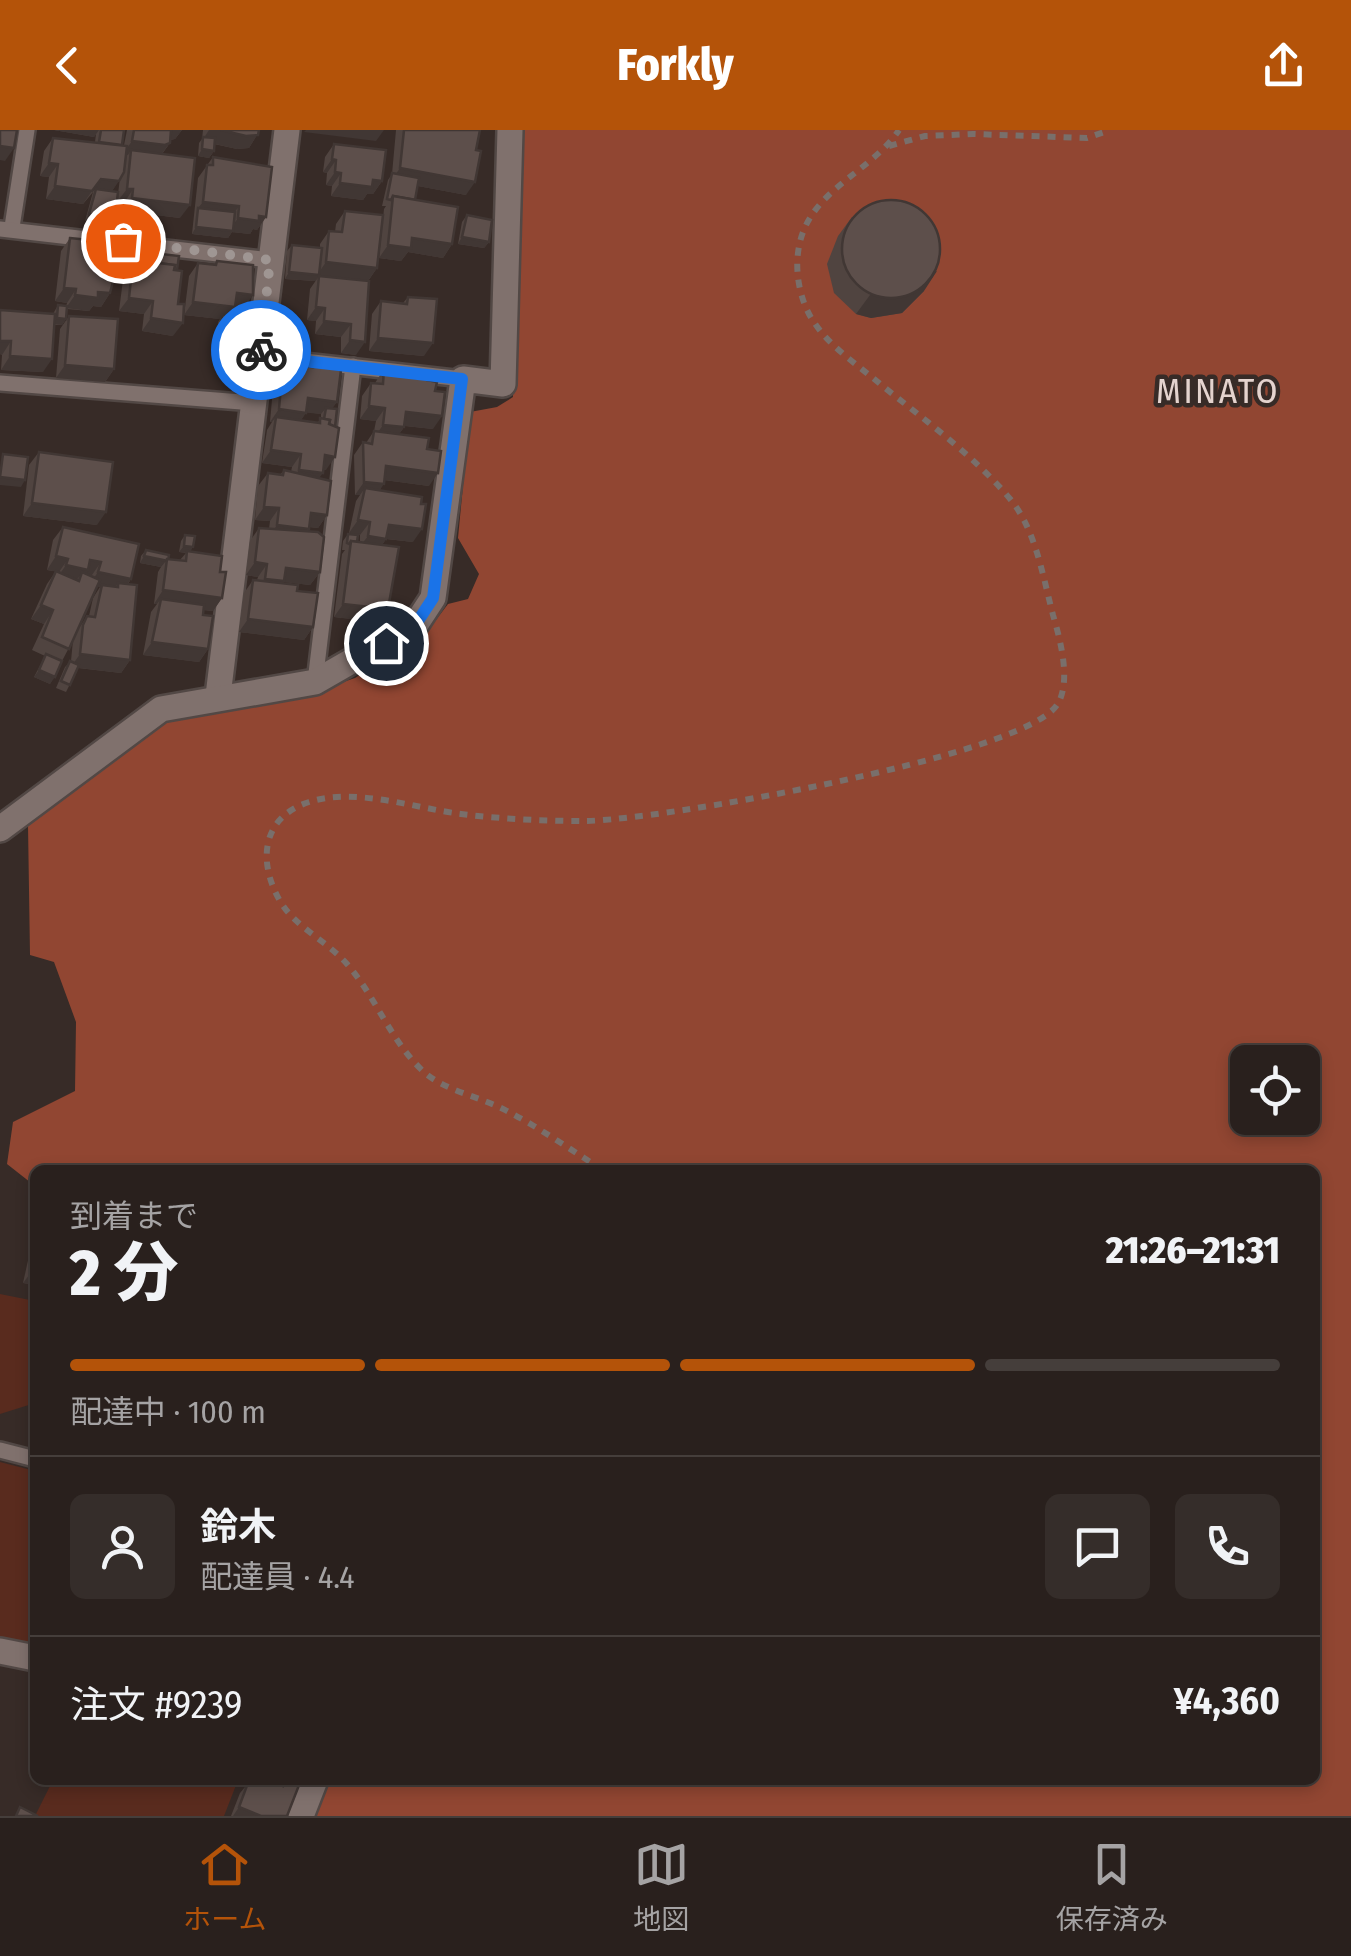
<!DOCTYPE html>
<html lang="ja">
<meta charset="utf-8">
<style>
:root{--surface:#29201d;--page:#352d2a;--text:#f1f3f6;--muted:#a5a3a4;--line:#453e3b;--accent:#b45309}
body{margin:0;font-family:"Fira Sans Condensed","Noto Sans JP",sans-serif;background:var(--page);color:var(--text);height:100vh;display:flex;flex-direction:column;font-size:38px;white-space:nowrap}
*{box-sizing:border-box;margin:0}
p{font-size:32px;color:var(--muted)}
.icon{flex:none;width:55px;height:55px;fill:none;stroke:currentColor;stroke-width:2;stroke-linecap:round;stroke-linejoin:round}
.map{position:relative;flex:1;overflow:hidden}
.side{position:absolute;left:30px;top:1035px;width:1290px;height:620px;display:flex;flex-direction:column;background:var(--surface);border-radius:15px;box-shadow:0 5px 15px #0003,0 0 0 2px var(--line)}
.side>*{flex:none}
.controls{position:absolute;left:1230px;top:915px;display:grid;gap:20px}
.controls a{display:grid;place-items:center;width:90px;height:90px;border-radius:15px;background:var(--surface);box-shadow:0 5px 15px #0003,0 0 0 2px var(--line);font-size:50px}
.pin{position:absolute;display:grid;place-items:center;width:85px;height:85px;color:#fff;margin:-42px;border:5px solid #fff;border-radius:50%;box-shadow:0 2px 10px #0007}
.courier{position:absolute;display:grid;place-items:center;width:100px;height:100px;margin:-50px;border:8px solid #1a73e8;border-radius:50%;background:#fff;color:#222;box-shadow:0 2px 12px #0007}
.overview em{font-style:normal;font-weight:800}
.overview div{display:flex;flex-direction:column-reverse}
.overview{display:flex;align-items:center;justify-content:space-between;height:170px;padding:0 40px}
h1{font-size:65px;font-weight:800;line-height:75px}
.bar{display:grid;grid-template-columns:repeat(4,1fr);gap:15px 10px;align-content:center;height:120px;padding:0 40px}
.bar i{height:12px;border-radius:8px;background:var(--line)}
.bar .active{background:var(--accent)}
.bar p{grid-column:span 4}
.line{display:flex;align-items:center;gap:25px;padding:0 40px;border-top:2px solid var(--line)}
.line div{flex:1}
.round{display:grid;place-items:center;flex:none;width:105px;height:105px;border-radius:15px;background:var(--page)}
header{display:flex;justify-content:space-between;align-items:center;height:130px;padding:0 40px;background:var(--accent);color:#fff;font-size:45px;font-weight:800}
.tab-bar{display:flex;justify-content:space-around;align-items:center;height:140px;border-top:2px solid var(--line);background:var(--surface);font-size:28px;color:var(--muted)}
.tab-bar a{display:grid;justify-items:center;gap:5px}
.tab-bar .active{color:var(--accent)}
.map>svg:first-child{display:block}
.green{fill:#592b1e}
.forest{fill:#914632;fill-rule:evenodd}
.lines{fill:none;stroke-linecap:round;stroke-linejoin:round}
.lane-casing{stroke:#524845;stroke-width:20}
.street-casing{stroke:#524845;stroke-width:30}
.path{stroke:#796f6b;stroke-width:6;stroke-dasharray:8 8;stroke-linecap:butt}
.lane{stroke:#80716d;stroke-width:15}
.street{stroke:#80716d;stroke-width:25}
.wall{fill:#504440;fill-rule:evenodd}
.shaded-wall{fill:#413734}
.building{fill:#5d4f4b;stroke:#413734;stroke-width:2.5}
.done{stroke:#9f9693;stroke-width:10;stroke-dasharray:0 18}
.route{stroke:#1a73e8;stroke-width:12}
.labels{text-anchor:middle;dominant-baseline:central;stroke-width:9;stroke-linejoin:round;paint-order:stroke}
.quarter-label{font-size:35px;letter-spacing:2.5px;fill:#e4d3ce;stroke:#372b27}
</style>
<header><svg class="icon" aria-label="back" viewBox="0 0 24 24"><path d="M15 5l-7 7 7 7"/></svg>Forkly<svg class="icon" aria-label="share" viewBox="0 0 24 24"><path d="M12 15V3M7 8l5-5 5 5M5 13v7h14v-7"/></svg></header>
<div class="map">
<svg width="1351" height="1686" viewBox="0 0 1351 1686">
<rect width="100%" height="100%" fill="#372b27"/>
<g class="green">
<polygon points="0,1164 35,1171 35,1273 0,1284"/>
<polygon points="0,1332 35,1341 35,1515 0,1508"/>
<polygon points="53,1650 238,1650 224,1686 35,1686"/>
</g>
<path class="forest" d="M 520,0 L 1351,0 L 1351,1686 L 316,1686 L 330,1650 L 1315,1650 L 1315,1040 L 239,1040 L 205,1034 L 169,1040 L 35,1040 L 35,1056 L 7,1034 L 13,992 L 75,961 L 76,892 L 54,832 L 30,825 L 28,695 L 159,595 L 178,587 L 308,564 L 355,548 L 426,503 L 448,474 L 468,469 L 479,444 L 458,408 L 470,282 L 497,277 L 513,267 L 516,47 ZM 1248,932 L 1302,932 L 1302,988 L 1248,988 Z"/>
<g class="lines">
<g class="lane-casing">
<g id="lane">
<polyline points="12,97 27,0"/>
<polyline points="0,99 270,130"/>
<polyline points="260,226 463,249"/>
<polyline points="0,253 254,273"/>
<polyline points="315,552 353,236"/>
<polyline points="0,1320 35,1329"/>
</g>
</g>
<g class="street-casing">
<g id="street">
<polyline points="218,566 287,0"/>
<polyline points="0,699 161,579 315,552 416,494 433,468 463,249 503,254 510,0"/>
<polyline points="0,1521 35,1528"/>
<polyline points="301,1686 315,1650"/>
</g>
</g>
<g class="path">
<polyline points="889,16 925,6 973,4 1087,8 1110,0"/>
<path d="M 603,1040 C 571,1020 540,998 507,981 C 482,967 445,961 424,942 C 391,912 376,867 347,834 C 327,811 295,797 280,771 C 257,731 262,687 309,672 C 355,657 414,678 461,684 C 501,689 544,691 584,691 C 654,691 1022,627 1057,575 C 1072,552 1060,509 1053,485 C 1043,447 1036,401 1011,370 C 972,323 920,287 873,248 C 852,231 828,214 814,192 C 801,174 795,145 798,123 C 805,61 869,45 899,0"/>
</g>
<use href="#lane" class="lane"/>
<use href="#street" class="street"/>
</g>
<g class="wall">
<polygon points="54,0 124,0 122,15 124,15 127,0 182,0 175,9 170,10 170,13 162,24 180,88 123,81 124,73 117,72 120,48 112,61 110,94 85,91 93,62 83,74 46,69 49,47 40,46 44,21 53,8 95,12 96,4 94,7"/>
<polygon points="203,0 260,0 249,18 237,19 214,14 214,21 209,28 198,26 199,13 202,9"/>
<polygon points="396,0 480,0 466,65 418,56 415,70 452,114 443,128 408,122 401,131 379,128 384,79 386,76 382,76 388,50 392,44"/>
<polygon points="334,14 382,51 373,64 367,64 363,70 331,66 332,56 326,55 327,43 323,42 325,27"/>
<polygon points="213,27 266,87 257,100 253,99 250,104 232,102 228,108 192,104 198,48"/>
<polygon points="345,81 377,138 368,151 356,225 341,223 341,207 315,204 316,191 307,190 310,159 319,146 315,151 285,149 287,121 292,115 320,118 320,114 329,101 335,102 336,94"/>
<polygon points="467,85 489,112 484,118 458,114 462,92"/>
<polygon points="852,87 924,161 902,183 871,188 856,184 834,163 827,134 838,106"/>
<polygon points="70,108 108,125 110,163 101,177 93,176 89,181 67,179 66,189 62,195 54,195 43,242 1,240 2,225 0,224 0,180 53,184 58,175 66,176 67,173 55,171 61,121"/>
<polygon points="127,120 173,206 142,201 144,184 119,181 124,142 121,142 123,126"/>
<polygon points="217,131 244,178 235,177 229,186 247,218 242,224 215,221 218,192 220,189 184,185 189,146 198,133 214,135"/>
<polygon points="408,167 424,226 369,221 372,184 381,171 403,173"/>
<polygon points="69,186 114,239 105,252 56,248 60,199"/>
<path d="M 313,231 L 337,272 L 332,278 L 326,340 L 323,340 L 319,348 L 327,385 L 318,398 L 309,397 L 307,401 L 320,442 L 310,455 L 284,452 L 283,453 L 297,461 L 313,497 L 304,510 L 239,502 L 244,463 L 253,450 L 257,450 L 258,447 L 246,445 L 250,411 L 259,398 L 269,399 L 270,391 L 255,390 L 258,356 L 268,343 L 280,345 L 284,340 L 291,342 L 292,337 L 262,333 L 267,300 L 272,292 L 270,292 L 274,247 L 283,234 L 309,237 ZM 306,282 L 321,284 L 321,289 L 317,293 L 301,290 Z"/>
<polygon points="384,239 427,250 433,299 405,296 399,304 427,319 429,356 384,350 380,360 413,412 386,409 382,415 378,492 334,487 342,424 345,420 342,420 343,411 348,404 360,412 360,405 349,403 356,371 360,365 355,365 354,325 363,312 366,313 374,301 376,291 360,289 362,266 371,253 375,253"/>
<polygon points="39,322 97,395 23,386 29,335"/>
<path d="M 63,397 L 131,449 L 128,454 L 130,530 L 121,543 L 78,538 L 66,562 L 56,558 L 65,537 L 71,531 L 73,510 L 50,554 L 34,547 L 45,526 L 32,520 L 44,494 L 31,489 L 47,454 L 56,441 L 58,443 L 59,442 L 47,440 L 53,410 ZM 97,456 L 100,457 L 93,468 L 89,486 L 87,486 L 79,498 Z"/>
<polygon points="185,405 193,417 190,421 220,442 222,468 213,481 203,480 203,485 208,519 199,532 143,525 151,482 157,474 154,474 158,442 161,437 140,433 141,426 146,420 168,429 180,430 186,423 179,422 181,411"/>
<polygon points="35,1111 35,1155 23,1153 31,1117"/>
<polygon points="241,1650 268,1650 279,1654 281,1650 301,1650 287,1686 231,1686 240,1663 245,1657 239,1655"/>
</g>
<g class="shaded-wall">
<polygon points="54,0 99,0 94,7"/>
<polygon points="170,0 182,0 175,9 162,11"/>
<polygon points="209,0 260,0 249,18 237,19 202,11"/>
<polygon points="306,0 384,0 376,11 304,2"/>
<polygon points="132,11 170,13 160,26 131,20 128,25 123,24"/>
<polygon points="0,16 14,18 5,31 0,30"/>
<polygon points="202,19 214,21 209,28 198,26"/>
<polygon points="332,29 336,30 327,43 323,42"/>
<polygon points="49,33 58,34 49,47 40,46"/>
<polygon points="400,38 475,52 466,65 391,51"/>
<polygon points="335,42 341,43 332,56 326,55"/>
<polygon points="101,49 119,51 110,64 96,59 92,62"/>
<polygon points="373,50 382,51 373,64 367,64 363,70 331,66 340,53"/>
<polygon points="55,56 92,61 83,74 46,69"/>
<polygon points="127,59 133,59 124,73 117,72"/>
<polygon points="132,68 190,75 180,88 123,81"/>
<polygon points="203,72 239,76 230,89 198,78"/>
<polygon points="89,84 115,87 110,94 85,91"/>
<polygon points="259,86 266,87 257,100 253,99 250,104 232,102 228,108 192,104 196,97 229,101 238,88"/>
<polygon points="462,107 489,112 484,118 458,114"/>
<polygon points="412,108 452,114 443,128 408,122 401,131 379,128 388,115"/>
<polygon points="326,132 377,138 368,151 319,146 315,151 285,149 289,142 317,145"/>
<polygon points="937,141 924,161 902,183 871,188 856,184 870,165"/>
<polygon points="64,158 76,159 67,173 55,171"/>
<polygon points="98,162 110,163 101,177 93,176 89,181 66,178 75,165"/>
<polygon points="237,163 253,165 244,178 228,176"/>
<polygon points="129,168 153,171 144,184 119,181"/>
<polygon points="193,172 235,177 226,190 222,185 220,189 184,185"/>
<polygon points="316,177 325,178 316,191 307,190"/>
<polygon points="57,188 66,189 62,195 52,194"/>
<polygon points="151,188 183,193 173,206 142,201"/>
<polygon points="324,191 351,194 341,207 315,204"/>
<polygon points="378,208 433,213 424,226 369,221"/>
<polygon points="350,210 365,212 356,225 341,223"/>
<polygon points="0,211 11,211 2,225 0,224"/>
<polygon points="219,215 247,218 242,224 215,221"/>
<polygon points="10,226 52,229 43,242 1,240"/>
<polygon points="65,235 114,239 105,252 56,248"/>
<polygon points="308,268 337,272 327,285 326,278 321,284 299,282"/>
<polygon points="369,276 385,278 376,291 360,289"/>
<polygon points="279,279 306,283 297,296 276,287 272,292 270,292"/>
<polygon points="406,282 442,286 433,299 397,295"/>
<polygon points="383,295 404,297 395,310 374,308"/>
<polygon points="271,320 301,324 292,337 262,333"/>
<polygon points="325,325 335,327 326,340 316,339"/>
<polygon points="386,336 438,343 429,356 377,349"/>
<polygon points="299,340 323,343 313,356 290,353"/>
<polygon points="0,347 25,350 21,357 0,355"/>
<polygon points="364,352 384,354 375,367 365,358 360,365 355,365"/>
<polygon points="32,373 106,382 97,395 23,386"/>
<polygon points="264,377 279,378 270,391 255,390"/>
<polygon points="311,383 327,385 318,398 302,396"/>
<polygon points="358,390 370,392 360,405 349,403"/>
<polygon points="277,395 309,399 300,412 268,408"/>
<polygon points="389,395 422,399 413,412 379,408"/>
<polygon points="368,406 386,409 377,422 358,419"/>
<polygon points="184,416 193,417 189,423 179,422"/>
<polygon points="56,426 68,429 59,442 47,440"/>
<polygon points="144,426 166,431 161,437 140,433"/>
<polygon points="90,430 101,432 92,445 82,443 75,452 57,448 66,435"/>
<polygon points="255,432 267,434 258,447 246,445"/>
<polygon points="286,438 320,442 310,455 284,452 275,465 255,462 265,449"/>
<polygon points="98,442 131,449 122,462 118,457 118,453 113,460 89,455"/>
<polygon points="163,460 222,468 213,481 160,474 161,469 157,474 154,474"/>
<polygon points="343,474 388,479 378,492 334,487"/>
<polygon points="41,475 53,480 44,494 31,489"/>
<polygon points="248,489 313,497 304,510 239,502"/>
<polygon points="152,512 208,519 199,532 143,525"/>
<polygon points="80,524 130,530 121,543 71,537"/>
<polygon points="39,540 55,547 50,554 34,547"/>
<polygon points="33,1140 35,1140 35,1155 23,1153"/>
<polygon points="243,1650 249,1650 245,1657 239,1655"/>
<polygon points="239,1677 261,1686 233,1686"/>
</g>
<g class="building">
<polygon points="0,0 17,0 14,18 0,16"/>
<polygon points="101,0 124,0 122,15 99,12"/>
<polygon points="134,0 171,0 170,13 165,15 132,11"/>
<polygon points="221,0 259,0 258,5 246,6"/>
<polygon points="404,0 480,0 476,20 481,21 475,52 400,38"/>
<polygon points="203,7 215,8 214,21 202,19"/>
<polygon points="53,8 127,16 124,42 119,51 101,49 92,61 55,56 58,34 49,33"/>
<polygon points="334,14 386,20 382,51 373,50 372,57 340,53 341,43 335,42 336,30 332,29"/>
<polygon points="131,20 195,28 190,75 132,68 133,59 127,59"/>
<polygon points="213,27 272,37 266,87 259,86 259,91 238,88 239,76 203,72 207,35 213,35"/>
<polygon points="392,43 419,48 415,70 393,66 391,70 387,69"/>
<polygon points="96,59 118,62 115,87 89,84"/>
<polygon points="393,66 458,77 452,114 412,108 411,118 388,115"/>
<circle cx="891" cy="119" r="49"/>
<polygon points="198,78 235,82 233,101 196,97"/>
<polygon points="345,81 383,85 377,138 326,132 329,101 342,102"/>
<polygon points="467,85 492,90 489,112 462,107"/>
<polygon points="70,108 109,112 108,125 116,126 118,132 110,163 98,162 98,168 75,165 76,159 64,158"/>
<polygon points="292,115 322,118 319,145 289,142"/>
<polygon points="127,120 179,126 177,140 174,140 175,135 133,130 129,136 125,135"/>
<polygon points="133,130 175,135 174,140 182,141 178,174 184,174 183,193 151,188 153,171 129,168"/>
<polygon points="217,131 253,135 253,165 237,163 235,177 193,172 198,133 216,135"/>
<polygon points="319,146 369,151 365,212 350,210 351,194 324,191 325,178 316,177"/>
<polygon points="408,167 437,169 433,213 378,208 381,171 407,174"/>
<polygon points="58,175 67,176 66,189 57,188"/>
<polygon points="0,180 55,184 52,229 10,226 11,211 0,211"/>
<polygon points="222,185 250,189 247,218 219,215"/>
<polygon points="69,186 118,189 114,239 65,235"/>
<polygon points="313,231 341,240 337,272 308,268 306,283 279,279 283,234 313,237"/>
<polygon points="384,239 428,244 427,250 437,252 435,261 445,262 442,286 406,282 404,297 383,295 385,278 369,276 371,253 383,254"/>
<polygon points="326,278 337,279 335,297 329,294 330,290 324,289"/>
<polygon points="276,287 320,293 320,288 330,290 329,294 339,298 335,327 325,325 323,343 299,340 301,324 271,320"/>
<polygon points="374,301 429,308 427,319 441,321 438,343 386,336 384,354 364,352 363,312 372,314"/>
<polygon points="39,322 113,332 106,382 32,373"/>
<polygon points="3,324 28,327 25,350 0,347"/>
<polygon points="284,340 331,351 327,385 311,383 309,399 277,395 279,378 264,377 268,343 283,345"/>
<polygon points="365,358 422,367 421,374 426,374 422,399 389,395 386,409 368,406 370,392 358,390"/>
<polygon points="63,397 139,414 131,449 98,442 101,432 90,430 88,440 66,435 68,429 56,426"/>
<polygon points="259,398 318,402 324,407 320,442 286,438 284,451 265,449 267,434 255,432"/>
<polygon points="348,404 358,405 357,412 351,411 349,414 347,413"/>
<polygon points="185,405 195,406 193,417 184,416"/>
<polygon points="351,411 399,417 388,479 343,474"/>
<polygon points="146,420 169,425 168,431 144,426"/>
<polygon points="187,421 222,426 220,442 226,442 222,468 163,460 167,429 186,431"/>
<polygon points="56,441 79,451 82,442 100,450 69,519 42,507 53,480 41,475"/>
<polygon points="253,450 298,455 297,461 318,463 313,497 248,489"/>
<polygon points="118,453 137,455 130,530 80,524 83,495 87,486 95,487 102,455 118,457"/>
<polygon points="161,469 204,475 203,485 213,486 208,519 152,512"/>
<polygon points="46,524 62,531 55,547 39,540"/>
<polygon points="70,531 79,535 70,555 61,551"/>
<polygon points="249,1650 255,1652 256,1650 268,1650 283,1656 285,1650 301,1650 287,1686 261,1686 239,1677"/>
<polygon points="20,1677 38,1686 16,1686"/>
</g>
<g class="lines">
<polyline class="done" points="123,111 270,130 261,220"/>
<polyline class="route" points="261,220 260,226 462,249 433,468 416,494 386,513"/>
</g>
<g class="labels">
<g class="quarter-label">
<text x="1218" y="261">MINATO</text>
</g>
</g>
</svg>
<div class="controls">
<a><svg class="icon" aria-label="locate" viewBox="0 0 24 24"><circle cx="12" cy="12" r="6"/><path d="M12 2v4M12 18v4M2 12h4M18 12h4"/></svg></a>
</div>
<div class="pin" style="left:123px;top:111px;background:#ea580c"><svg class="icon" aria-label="bag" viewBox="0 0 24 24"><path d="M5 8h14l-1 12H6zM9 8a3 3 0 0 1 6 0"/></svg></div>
<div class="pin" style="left:386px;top:513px;background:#1f2937"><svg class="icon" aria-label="home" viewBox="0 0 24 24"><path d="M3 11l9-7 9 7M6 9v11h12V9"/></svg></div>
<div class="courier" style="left:261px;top:220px"><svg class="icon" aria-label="bike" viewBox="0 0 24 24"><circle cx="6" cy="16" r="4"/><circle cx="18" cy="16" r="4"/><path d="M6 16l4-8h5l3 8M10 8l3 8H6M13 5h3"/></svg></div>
<section class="side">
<div class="overview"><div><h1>2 分</h1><p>到着まで</p></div><em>21:26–21:31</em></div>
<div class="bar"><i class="active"></i><i class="active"></i><i class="active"></i><i></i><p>配達中 · 100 m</p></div>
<div class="line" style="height:180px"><a class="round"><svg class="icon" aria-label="person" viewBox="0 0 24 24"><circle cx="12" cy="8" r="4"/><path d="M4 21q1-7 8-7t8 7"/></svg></a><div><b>鈴木</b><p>配達員 · 4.4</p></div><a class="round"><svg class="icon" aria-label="chat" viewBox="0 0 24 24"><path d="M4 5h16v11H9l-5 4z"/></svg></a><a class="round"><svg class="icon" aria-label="phone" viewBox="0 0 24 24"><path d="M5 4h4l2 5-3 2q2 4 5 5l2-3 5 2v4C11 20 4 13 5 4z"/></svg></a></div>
<div class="line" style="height:130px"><div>注文 #9239</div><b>¥4,360</b></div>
</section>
</div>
<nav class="tab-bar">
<a class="active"><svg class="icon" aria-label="home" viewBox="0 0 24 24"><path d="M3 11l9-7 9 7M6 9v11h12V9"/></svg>ホーム</a>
<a><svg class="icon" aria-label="map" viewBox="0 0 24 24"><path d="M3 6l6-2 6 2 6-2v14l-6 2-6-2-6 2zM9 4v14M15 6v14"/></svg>地図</a>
<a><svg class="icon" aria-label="saved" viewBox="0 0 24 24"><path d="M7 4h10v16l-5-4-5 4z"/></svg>保存済み</a>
</nav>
